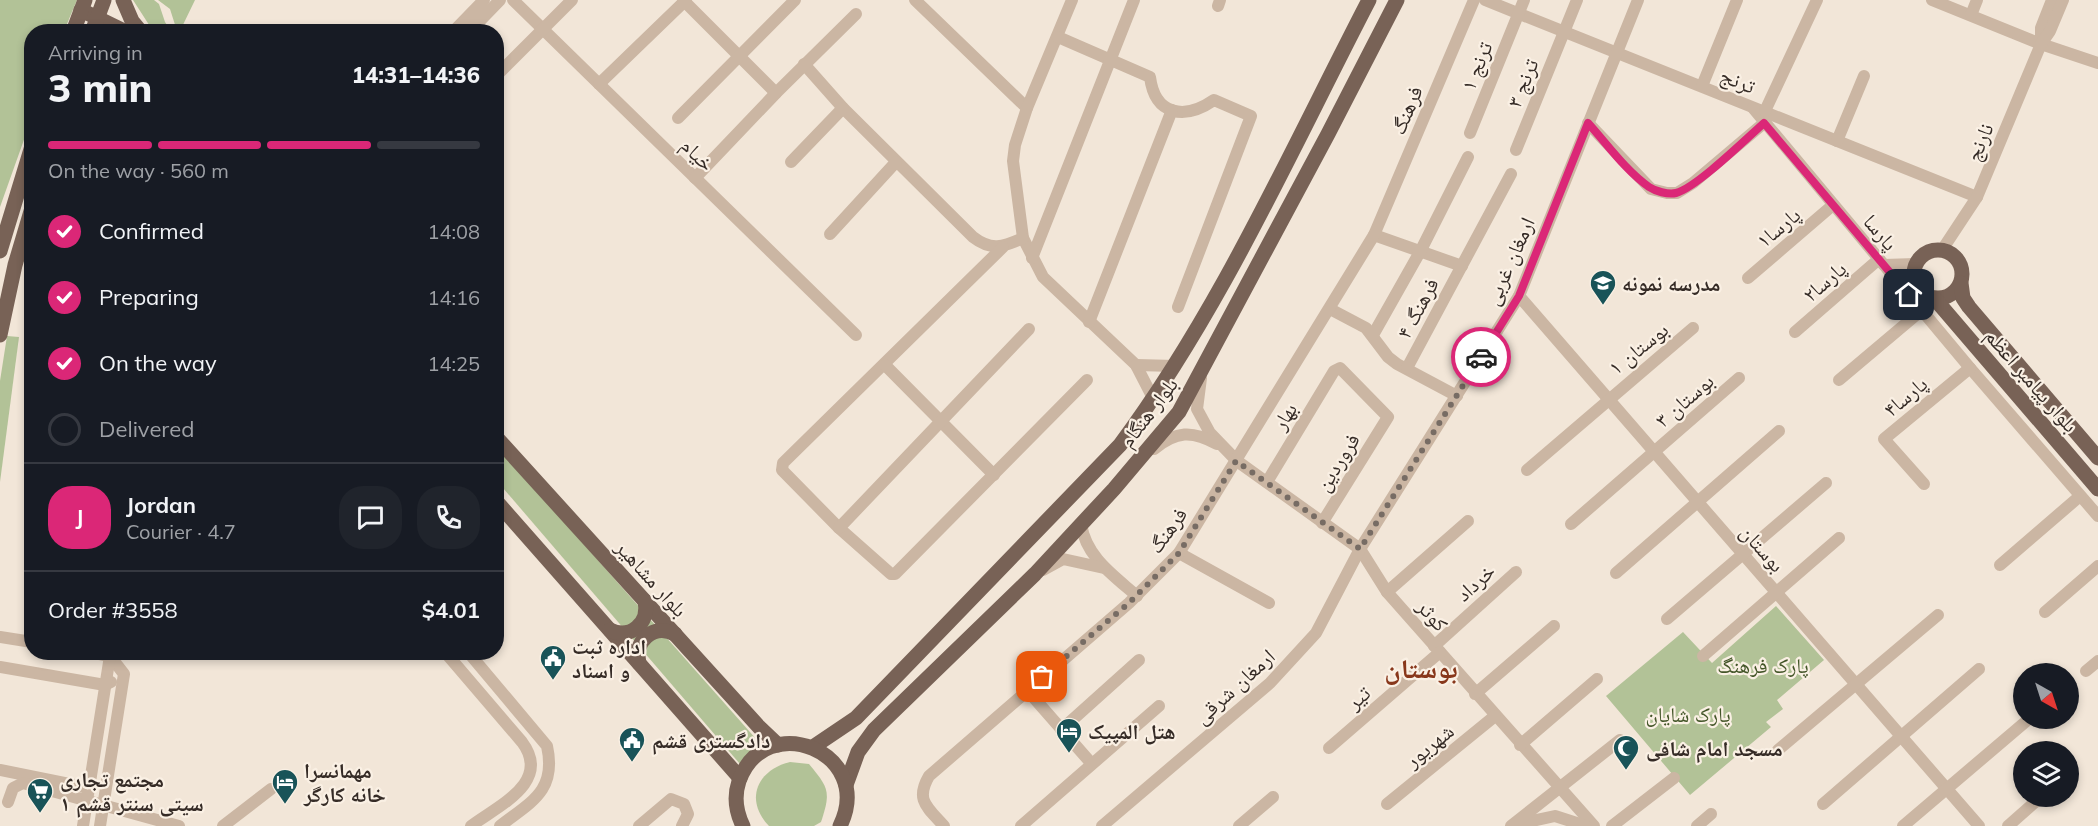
<!DOCTYPE html>
<meta charset="utf-8">
<style>
:root{--surface:#171b24;--page:#20242c;--text:#f1f3f6;--muted:#9ea1a6;--line:#363941;--accent:#db2777}
body{margin:0;font-family:Mulish,"Noto Naskh Arabic",sans-serif;background:var(--page);color:var(--text);height:100vh;display:flex;flex-direction:column;font-size:22px;white-space:nowrap}
*{box-sizing:border-box;margin:0}
p{font-size:20px;color:var(--muted)}
.icon{flex:none;width:33px;height:33px;fill:none;stroke:currentColor;stroke-width:2;stroke-linecap:round;stroke-linejoin:round}
.map{position:relative;flex:1;overflow:hidden}
.side{position:absolute;left:24px;top:24px;width:480px;height:636px;display:flex;flex-direction:column;background:var(--surface);border-radius:24px;box-shadow:0 3px 9px #0003}
.side>*{flex:none}
.needle{width:39px;rotate:141deg}
.buttons{position:absolute;left:2013px;top:663px;display:grid;gap:12px}
.buttons a{display:grid;place-items:center;width:66px;height:66px;border-radius:50%;background:var(--surface);box-shadow:0 3px 9px #0003;font-size:30px}
.pin{position:absolute;display:grid;place-items:center;width:51px;height:51px;color:#fff;margin:-26px;border-radius:12px;box-shadow:0 3px 9px #0006}
.courier{position:absolute;display:grid;place-items:center;width:60px;height:60px;margin:-30px;border:4px solid #db2777;border-radius:50%;background:#fff;color:#222;box-shadow:0 2px 8px #0007}
.headline em{font-style:normal;font-weight:800}
.headline div{display:flex;flex-direction:column-reverse}
.headline{display:flex;align-items:center;justify-content:space-between;height:102px;padding:0 24px}
h1{font-size:39px;font-weight:800;line-height:45px}
.bar{display:grid;grid-template-columns:repeat(4,1fr);gap:9px 6px;align-content:center;height:72px;padding:0 24px}
.bar i{height:8px;border-radius:4px;background:var(--line)}
.bar .selected{background:var(--accent)}
.bar p{grid-column:span 4}
.line{display:flex;align-items:center;gap:15px;padding:0 24px;border-top:2px solid var(--line)}
.line div{flex:1}
.round{display:grid;place-items:center;flex:none;width:63px;height:63px;border-radius:24px;background:var(--page)}
ol{padding:0 24px;list-style:none}
li{display:flex;align-items:center;gap:18px;height:66px}
li p{margin-inline-start:auto}
li .icon{padding:6px;border-radius:50%;background:var(--accent);color:#fff;stroke-width:4}
li:last-child{color:var(--muted)}
li i{width:33px;height:33px;border:3px solid var(--line);border-radius:50%}
.map>svg:first-child{display:block}
.green{fill:#b2c297}
.lines{fill:none;stroke-linecap:round;stroke-linejoin:round}
.minor{stroke:#cbb6a3;stroke-width:12}
.major{stroke:#786256;stroke-width:15}
.done{stroke:#776c64;stroke-width:6;stroke-dasharray:0 10.8}
.route{stroke:#db2777;stroke-width:8}
.labels{text-anchor:middle;dominant-baseline:central;stroke-width:4.5;stroke-linejoin:round;paint-order:stroke}
.street-label{font-size:21px;fill:#352b26;stroke:#faf0e4}
.poi-label{font-size:21px;font-weight:bold;fill:#352b26;stroke:#faf0e4;text-anchor:start}
.park-label{font-size:21px;fill:#435528;stroke:#faf0e4}
.district-label{font-size:27px;font-weight:bold;fill:#88371b;stroke:#faf0e4}
</style>
<div class="map">
<svg width="2098" height="826" viewBox="0 0 2098 826">
<rect width="100%" height="100%" fill="#f2e6d8"/>
<g class="green">
<polygon points="0,0 77,0 64,31 32,32 31,120 0,207"/>
<polygon points="133,0 154,0 159,4 165,22 171,31 153,31"/>
<polygon points="158,0 195,0 180,31 177,31 170,9"/>
<polygon points="7,336 19,337 0,482 0,381"/>
<polygon points="496,445 757,740 758,748 740,764 497,481"/>
<polygon points="1776,606 1824,660 1777,700 1783,709 1766,722 1771,727 1690,795 1606,696 1683,632 1712,663"/>
<path d="M 790,762 L 809,764 C 829,788 831,792 821,822 L 814,826 L 769,826 C 744,800 757,770 790,762 Z"/>
</g>
<g class="lines">
<g class="minor">
<polyline points="513,0 856,335"/>
<polyline points="683,0 776,93"/>
<polyline points="915,0 1027,108"/>
<polyline points="1072,0 1027,108 1015,145 1013,161 1023,238 1043,277 1136,365 1154,400"/>
<polyline points="1485,0 1977,197"/>
<polyline points="1932,0 2041,44 2098,63"/>
<polyline points="1218,6 1220,0"/>
<polyline points="1971,15 1977,0"/>
<polyline points="453,32 484,0"/>
<polyline points="469,32 500,0"/>
<path d="M 1058,37 L 1150,77 C 1155,116 1185,120 1214,100 L 1251,116 L 1178,307"/>
<polyline points="2041,44 2041,28 2052,0"/>
<path d="M 804,64 L 843,108 L 973,237 C 991,251 1003,247 1023,238"/>
<polyline points="496,76 572,0"/>
<polyline points="599,84 686,0"/>
<polyline points="1702,86 1737,0"/>
<polyline points="1753,108 1970,368 2098,516"/>
<polyline points="1765,111 1817,0"/>
<polyline points="678,118 795,0"/>
<polyline points="1588,123 1651,189 1667,193 1677,193 1693,183 1764,123"/>
<polyline points="1470,133 1524,0"/>
<polyline points="1837,141 1864,76"/>
<polyline points="1516,150 1577,0"/>
<polyline points="791,162 843,108"/>
<polyline points="695,178 776,93 856,14"/>
<polyline points="830,234 896,162"/>
<polyline points="1374,235 1462,266"/>
<polyline points="1003,247 783,463 782,470 839,528 891,574 895,574 1087,380"/>
<polyline points="1942,250 1977,197 2041,44 2050,31 2063,0"/>
<polyline points="1032,258 1134,0"/>
<polyline points="1884,265 1916,264"/>
<polyline points="1748,278 1833,205"/>
<polyline points="1519,296 1979,826"/>
<polyline points="1330,309 1366,328 1388,357 1397,364 1457,396"/>
<polyline points="1089,322 1172,110"/>
<polyline points="1795,332 1879,259"/>
<polyline points="1373,335 1421,250 1468,157"/>
<polyline points="885,365 994,475"/>
<polyline points="1136,365 1175,366"/>
<polyline points="1407,368 1511,174"/>
<polyline points="1201,378 1197,409 1210,433 1237,461 1360,549 1387,592 1594,826"/>
<polyline points="1839,380 1922,310"/>
<path d="M 1154,449 C 1176,431 1192,430 1217,444"/>
<polyline points="1527,470 1693,328"/>
<polyline points="1267,482 1334,371 1340,368 1388,417 1322,523"/>
<polyline points="1924,484 1884,439 1970,368"/>
<path d="M 1081,524 C 1086,557 1113,575 1137,596"/>
<polyline points="1571,524 1739,378"/>
<polyline points="839,528 1029,329"/>
<polyline points="1179,553 1269,603"/>
<polyline points="2000,565 2080,496"/>
<polyline points="1043,570 1063,559 1104,568"/>
<polyline points="1616,573 1779,431"/>
<polyline points="1387,592 1468,521"/>
<polyline points="2045,612 2098,566"/>
<polyline points="1667,619 1826,483"/>
<polyline points="0,637 32,642"/>
<polyline points="1434,646 1516,572"/>
<polyline points="89,652 110,656 124,674 100,826"/>
<path d="M 445,652 L 522,742 C 552,782 499,805 471,826"/>
<path d="M 468,652 L 547,746 C 557,791 531,802 500,826"/>
<polyline points="1703,656 1839,538"/>
<polyline points="0,667 105,685 111,682"/>
<polyline points="2086,671 2098,661"/>
<polyline points="1027,690 1091,763"/>
<polyline points="1475,694 1554,626"/>
<polyline points="1061,730 1139,660"/>
<polyline points="1520,745 1597,679"/>
<polyline points="1329,748 1440,652"/>
<polyline points="1778,750 1938,615"/>
<polyline points="0,770 89,788"/>
<polyline points="2068,774 2070,772"/>
<polyline points="8,802 13,788 23,783 179,826"/>
<polyline points="1387,804 1495,716"/>
<polyline points="1823,804 1979,669"/>
<polyline points="1518,824 1555,816 1586,826"/>
<polyline points="83,826 110,656"/>
<polyline points="223,826 271,789"/>
<polyline points="639,826 671,799 684,804 688,814 682,826"/>
<path d="M 944,826 C 927,807 915,800 929,776 L 1129,603 L 1179,553 L 1374,235 L 1474,0"/>
<polyline points="1021,826 1159,706"/>
<polyline points="1102,826 1270,683 1316,633 1360,549 1519,296 1638,0"/>
<polyline points="1239,826 1273,797"/>
<polyline points="1511,826 1620,740"/>
<polyline points="1612,826 1674,778"/>
<polyline points="1697,826 1711,814"/>
<polyline points="1903,826 2030,718"/>
<polyline points="2008,826 2042,796"/>
</g>
<g class="major">
<polyline points="123,0 132,21 141,32"/>
<polyline points="81,10 126,32"/>
<polyline points="73,32 85,0"/>
<polyline points="92,32 104,0"/>
<circle cx="1938" cy="274" r="24"/>
<polyline points="0,251 32,146"/>
<polyline points="1961,283 1963,298 1969,307 2098,458"/>
<polyline points="1935,299 2098,489"/>
<polyline points="0,335 15,265 32,208"/>
<polyline points="496,437 759,727 778,745"/>
<polyline points="496,501 740,778"/>
<path d="M 610,630 C 630,640 650,623 645,601"/>
<path d="M 639,663 C 633,641 654,623 675,634"/>
<path d="M 813,747 L 856,718 L 1120,445 C 1221,309 1291,150 1369,0"/>
<polyline points="846,785 858,752 874,730 1035,574 1114,489 1179,412 1328,134 1397,0"/>
<path d="M 743,826 C 736,812 734,796 739,781 C 765,708 876,752 840,826"/>
</g>
</g>
<g class="lines">
<polyline class="done" points="1042,677 1129,603 1179,553 1236,461 1360,549 1481,357"/>
<path class="route" d="M 1481,357 L 1519,296 L 1588,123 C 1607,144 1626,171 1649,187 C 1655,191 1668,195 1676,193 C 1696,188 1746,139 1764,123 L 1909,295"/>
</g>
<defs>
<g id="school-pin" transform="scale(1.35)"><path d="M0 17L-7.5 6A9.5 9.5 0 1 1 7.5 6Z" fill="#195358" stroke="#faf0e4"/><path d="M0-5L7-2L0 1L-7-2ZM-4 1L0 2.5L4 1V4Q0 6-4 4Z" fill="#fff"/></g>
<g id="civic-pin" transform="scale(1.35)"><path d="M0 17L-7.5 6A9.5 9.5 0 1 1 7.5 6Z" fill="#195358" stroke="#faf0e4"/><path d="M-.6-6.5H3V-4.5H.6V-3L4-1V1h2V6H-6V1h2V-1L-.6-3ZM-1.2 2.5V6h2.4V2.5Z" fill="#fff"/></g>
<g id="hotel-pin" transform="scale(1.35)"><path d="M0 17L-7.5 6A9.5 9.5 0 1 1 7.5 6Z" fill="#195358" stroke="#faf0e4"/><path d="M-6-4.5h1.5V1H6V5H4.5V3h-9V5H-6ZM-4 0a1.8 1.8 0 1 1 3.6 0ZM.5 0V-2.5h3Q6-2.5 6 0Z" fill="#fff"/></g>
<g id="mosque-pin" transform="scale(1.35)"><path d="M0 17L-7.5 6A9.5 9.5 0 1 1 7.5 6Z" fill="#195358" stroke="#faf0e4"/><path d="M3.5-4.9A6 6 0 1 0 3.5 4.9A5 5 0 1 1 3.5-4.9Z" fill="#fff"/></g>
<g id="supermarket-pin" transform="scale(1.35)"><path d="M0 17L-7.5 6A9.5 9.5 0 1 1 7.5 6Z" fill="#195358" stroke="#faf0e4"/><path d="M-6-5.5h2.5l.6 2H6L4.5 2H-2.5L-4.4-4H-6ZM-1.5 3.2a1.3 1.3 0 1 0 .1 0ZM3 3.2a1.3 1.3 0 1 0 .1 0Z" fill="#fff"/></g>
</defs>
<g fill-rule="evenodd">
<use href="#school-pin" x="1603" y="283"/>
<use href="#civic-pin" x="553" y="658"/>
<use href="#hotel-pin" x="1069" y="731"/>
<use href="#civic-pin" x="632" y="740"/>
<use href="#mosque-pin" x="1626" y="748"/>
<use href="#hotel-pin" x="285" y="782"/>
<use href="#supermarket-pin" x="40" y="791"/>
</g>
<g class="labels">
<g class="street-label">
<text transform="translate(1476 66) rotate(-68)">ترنج ۱</text>
<text transform="translate(1738 80) rotate(22)">ترنج</text>
<text transform="translate(1522 83) rotate(-68)">ترنج ۳</text>
<text transform="translate(1406 110) rotate(-67)">فرهنگ</text>
<text transform="translate(1979 142) rotate(-67)">نارنج</text>
<text transform="translate(698 154) rotate(44)">خیام</text>
<text transform="translate(1778 227) rotate(-40)">پارسا۱</text>
<text transform="translate(1881 232) rotate(50)">پارسا</text>
<text transform="translate(1509 261) rotate(-66)">ارمغان غربی</text>
<text transform="translate(1824 281) rotate(-41)">پارسا۲</text>
<text transform="translate(1417 308) rotate(-62)">فرهنگ ۴</text>
<text transform="translate(1638 348) rotate(-39)">بوستان ۱</text>
<text transform="translate(2032 380) rotate(49)">بلوار پیامبر اعظم</text>
<text transform="translate(1905 396) rotate(-40)">پارسا۴</text>
<text transform="translate(1684 400) rotate(-41)">بوستان ۳</text>
<text transform="translate(1148 412) rotate(-53)">بلوار هنگام</text>
<text transform="translate(1284 416) rotate(-59)">بهار</text>
<text transform="translate(1337 462) rotate(-58)">فروردین</text>
<text transform="translate(1167 530) rotate(-54)">فرهنگ</text>
<text transform="translate(1763 548) rotate(49)">بوستان</text>
<text transform="translate(652 578) rotate(48)">بلوار مشاهیر</text>
<text transform="translate(1475 582) rotate(-42)">خرداد</text>
<text transform="translate(1433 615) rotate(49)">کوثر</text>
<text transform="translate(1234 686) rotate(-42)">ارمغان شرقی</text>
<text transform="translate(1358 697) rotate(-41)">تیر</text>
<text transform="translate(1429 745) rotate(-39)">شهریور</text>
</g>
<g class="poi-label">
<text x="1622" y="283">مدرسه نمونه</text>
<text x="572" y="646">اداره ثبت<tspan x="572" dy="24">و اسناد</tspan></text>
<text x="1088" y="731">هتل المپیک</text>
<text x="652" y="740">دادگستری قشم</text>
<text x="1646" y="748">مسجد امام شافی</text>
<text x="304" y="770">مهمانسرا<tspan x="304" dy="24">خانه کارگر</tspan></text>
<text x="60" y="779">مجتمع تجاری<tspan x="60" dy="24">سیتی سنتر قشم ۱</tspan></text>
</g>
<g class="park-label">
<text x="1763" y="665">پارک فرهنگ</text>
<text x="1688" y="714">پارک شایان</text>
</g>
<g class="district-label">
<text x="1421" y="668">بوستان</text>
</g>
</g>
</svg>
<div class="buttons">
<a><svg class="needle" viewBox="-14 -14 28 28"><path d="M0-13l5 13h-10z" fill="#e53935"/><path d="M0 13l5-13h-10z" fill="#9ea1a6"/></svg></a>
<a><svg class="icon" aria-label="layers" viewBox="0 0 24 24"><path d="M12 4l9 5-9 5-9-5zM3 14l9 5 9-5"/></svg></a>
</div>
<div class="pin" style="left:1042px;top:677px;background:#ea580c"><svg class="icon" aria-label="bag" viewBox="0 0 24 24"><path d="M5 8h14l-1 12H6zM9 8a3 3 0 0 1 6 0"/></svg></div>
<div class="pin" style="left:1909px;top:295px;background:#1f2937"><svg class="icon" aria-label="home" viewBox="0 0 24 24"><path d="M3 11l9-7 9 7M6 9v11h12V9"/></svg></div>
<div class="courier" style="left:1481px;top:357px"><svg class="icon" aria-label="car" viewBox="0 0 24 24"><path d="M5 17H2v-5l4-1 3-4h7l3 4 3 1v5h-3M9 17h6M6 11h13"/><circle cx="7" cy="17" r="2"/><circle cx="17" cy="17" r="2"/></svg></div>
<section class="side">
<div class="headline"><div><h1>3 min</h1><p>Arriving in</p></div><em>14:31–14:36</em></div>
<div class="bar"><i class="selected"></i><i class="selected"></i><i class="selected"></i><i></i><p>On the way · 560 m</p></div>
<ol>
<li><svg class="icon" aria-label="check" viewBox="0 0 24 24"><path d="M5 12l5 5 9-10"/></svg>Confirmed<p>14:08</p></li>
<li><svg class="icon" aria-label="check" viewBox="0 0 24 24"><path d="M5 12l5 5 9-10"/></svg>Preparing<p>14:16</p></li>
<li><svg class="icon" aria-label="check" viewBox="0 0 24 24"><path d="M5 12l5 5 9-10"/></svg>On the way<p>14:25</p></li>
<li><i></i>Delivered</li>
</ol>
<div class="line" style="height:108px"><b class="round" style="background:var(--accent);color:#fff">J</b><div><b>Jordan</b><p>Courier · 4.7</p></div><a class="round"><svg class="icon" aria-label="chat" viewBox="0 0 24 24"><path d="M4 5h16v11H9l-5 4z"/></svg></a><a class="round"><svg class="icon" aria-label="phone" viewBox="0 0 24 24"><path d="M5 4h4l2 5-3 2q2 4 5 5l2-3 5 2v4C11 20 4 13 5 4z"/></svg></a></div>
<div class="line" style="height:78px"><div>Order #3558</div><b>$4.01</b></div>
</section>
</div>
